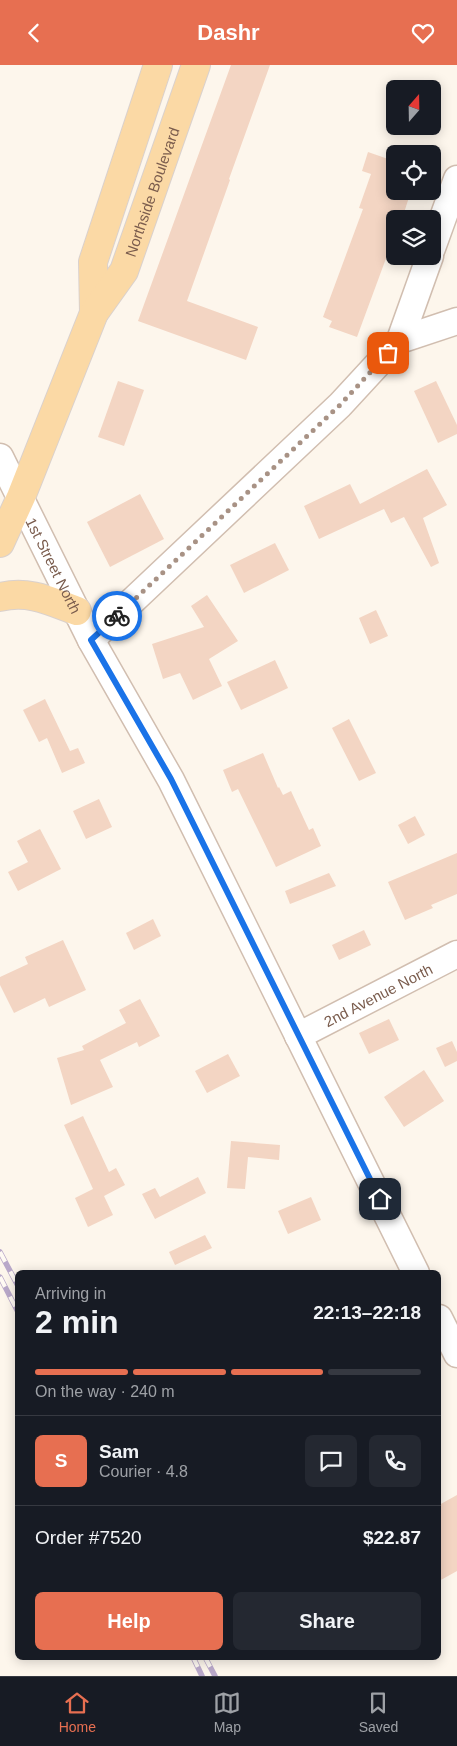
<!DOCTYPE html>
<meta charset="utf-8">
<style>
:root{--surface:#171b24;--page:#242831;--text:#f1f3f6;--muted:#9ea1a6;--line:#363941;--accent:#e76f51}
body{margin:0;font-family:Helvetica,sans-serif;background:var(--page);color:var(--text);height:100vh;display:flex;flex-direction:column;font-size:19px;white-space:nowrap}
*{box-sizing:border-box;margin:0}
p{font-size:16px;color:var(--muted)}
.icon{flex:none;width:28px;height:28px;fill:none;stroke:currentColor;stroke-width:2;stroke-linecap:round;stroke-linejoin:round}
.map{position:relative;flex:1;overflow:hidden}
.drawer{position:absolute;left:15px;top:1205px;width:426px;height:390px;display:flex;flex-direction:column;background:var(--surface);border-radius:8px;box-shadow:0 2px 12px #0003}
.drawer>*{flex:none}
.needle{width:32px;rotate:20deg}
.controls{position:absolute;left:386px;top:15px;display:grid;gap:10px}
.controls a{display:grid;place-items:center;width:55px;height:55px;border-radius:8px;background:var(--surface);box-shadow:0 2px 12px #0003;font-size:25px}
.pin{position:absolute;display:grid;place-items:center;width:42px;height:42px;color:#fff;margin:-21px;border-radius:10px;box-shadow:0 2px 8px #0006}
.courier{position:absolute;display:grid;place-items:center;width:50px;height:50px;margin:-25px;border:4px solid #1a73e8;border-radius:50%;background:#fff;color:#222;box-shadow:0 1px 6px #0007}
.overview em{font-style:normal;font-weight:700}
.overview div{display:flex;flex-direction:column-reverse}
.overview{display:flex;align-items:center;justify-content:space-between;height:85px;padding:0 20px}
h1{font-size:32px;font-weight:700;line-height:38px}
.bar{display:grid;grid-template-columns:repeat(4,1fr);gap:8px 5px;align-content:center;height:60px;padding:0 20px}
.bar i{height:6px;border-radius:4px;background:var(--line)}
.bar .current{background:var(--accent)}
.bar p{grid-column:span 4}
.line{display:flex;align-items:center;gap:12px;padding:0 20px;border-top:1px solid var(--line)}
.line div{flex:1}
.round{display:grid;place-items:center;flex:none;width:52px;height:52px;border-radius:8px;background:var(--page)}
.primary-button{display:flex;gap:10px;margin-top:auto;padding:10px 20px}
.primary-button a{flex:1;height:58px;border-radius:8px;background:var(--accent);color:#fff;font-size:20px;font-weight:700;line-height:58px;text-align:center}
.primary-button a+a{background:var(--page);color:var(--text)}
header{display:flex;justify-content:space-between;align-items:center;height:65px;padding:0 20px;background:var(--accent);color:#fff;font-size:22px;font-weight:700}
.tab-bar{display:flex;justify-content:space-around;align-items:center;height:70px;border-top:1px solid var(--line);background:var(--surface);font-size:14px;color:var(--muted)}
.tab-bar a{display:grid;justify-items:center;gap:2px}
.tab-bar .current{color:var(--accent)}
.map>svg:first-child{display:block}
.building{fill:#f3d5c3}
.lines{fill:none;stroke-linecap:round;stroke-linejoin:round}
.minor-casing{stroke:#d1beb0;stroke-width:29}
.major-casing{stroke:#dad1cd;stroke-width:30}
.minor{stroke:#fff;stroke-width:26}
.major{stroke:#fbd9a5;stroke-width:28}
.rail-casing{stroke:#b9a8c9;stroke-width:5.5}
.rail{stroke:#fffaf3;stroke-width:4;stroke-dasharray:11;stroke-linecap:butt}
.done{stroke:#a89285;stroke-width:5;stroke-dasharray:0 9}
.route{stroke:#1a73e8;stroke-width:6}
.labels{text-anchor:middle;dominant-baseline:central;stroke-width:4.5;stroke-linejoin:round;paint-order:stroke}
.street-label{font-size:15px;fill:#7a5c4d;stroke:#fffaf3}
</style>
<header><svg class="icon" aria-label="back" viewBox="0 0 24 24"><path d="M15 5l-7 7 7 7"/></svg>Dashr<svg class="icon" aria-label="heart" viewBox="0 0 24 24"><path d="M12 20l-8-8c-3-5 5-10 8-4 3-6 11-1 8 4z"/></svg></header>
<div class="map">
<svg width="457" height="1611" viewBox="0 0 457 1611">
<rect width="100%" height="100%" fill="#fdf6ec"/>
<g class="building">
<polygon points="231,0 270,0 229,114 230,115 187,236 258,262 246,295 138,256"/>
<polygon points="368,87 391,95 390,100 395,102 395,126 411,126 402,154 395,154 395,169 357,272 329,262 332,256 323,252 363,144 359,143 371,109 362,106"/>
<polygon points="118,316 144,325 124,381 98,372"/>
<polygon points="436,316 457,360 457,369 438,378 414,326"/>
<polygon points="427,404 447,440 423,453 439,498 431,502 404,452 391,458 384,444 319,474 304,441 350,419 360,439"/>
<polygon points="140,429 164,474 110,502 87,457"/>
<polygon points="275,478 289,505 244,528 230,500"/>
<polygon points="207,530 238,576 209,594 222,621 193,635 180,608 163,614 152,579 204,562 191,541"/>
<polygon points="376,545 388,571 370,579 359,553"/>
<polygon points="275,595 288,623 241,645 227,617"/>
<polygon points="45,634 70,686 78,683 85,698 62,708 47,673 39,677 23,645"/>
<polygon points="349,654 376,708 359,716 332,663"/>
<polygon points="263,688 278,723 279,722 283,730 291,726 309,765 313,763 321,781 276,802 238,724 232,727 223,705"/>
<polygon points="99,734 112,762 86,774 73,746"/>
<polygon points="415,751 425,770 408,779 398,760"/>
<polygon points="40,764 61,804 18,826 8,807 28,797 17,776"/>
<polygon points="457,788 457,829 431,840 433,843 405,855 388,817"/>
<polygon points="329,808 336,821 290,839 285,826"/>
<polygon points="153,854 161,871 134,885 126,868"/>
<polygon points="364,865 371,880 339,895 332,880"/>
<polygon points="63,875 86,925 49,942 45,933 14,948 0,920 0,912 28,899 25,892"/>
<polygon points="140,934 160,971 139,982 137,977 100,995 113,1022 71,1040 57,993 84,985 82,981 126,958 119,945"/>
<polygon points="389,954 399,975 369,989 359,968"/>
<polygon points="452,976 457,987 457,996 445,1002 436,983"/>
<polygon points="228,989 240,1011 207,1028 195,1006"/>
<polygon points="424,1005 444,1036 404,1062 384,1032"/>
<polygon points="83,1051 109,1107 116,1103 125,1120 104,1131 113,1150 88,1162 75,1133 93,1124 64,1060"/>
<polygon points="231,1076 280,1080 279,1095 248,1092 245,1124 227,1123"/>
<polygon points="198,1112 206,1128 155,1154 142,1129 155,1123 160,1132"/>
<polygon points="311,1132 321,1155 288,1169 278,1146"/>
<polygon points="205,1170 212,1183 175,1200 169,1187"/>
<polygon points="457,1430 457,1506 439,1516 439,1440"/>
</g>
<g class="lines">
<g class="minor-casing">
<g id="minor">
<polyline points="432,183 457,114"/>
<polyline points="400,275 430,191"/>
<path id="s1" d="M 0,392 L 91,575 L 171,715 L 416,1208"/>
<polyline points="91,575 340,340 400,275 457,256"/>
<path id="s2" d="M 298,971 L 457,889"/>
<polyline points="439,1253 457,1289"/>
</g>
</g>
<g class="major-casing">
<g id="major">
<polyline points="94,248 93,197 158,0"/>
<path id="s3" d="M 0,478 L 21,432 L 94,248 L 124,206 L 196,0"/>
<path d="M 0,532 C 29,525 50,536 77,546"/>
</g>
</g>
<use href="#minor" class="minor"/>
<use href="#major" class="major"/>
<g class="rail-casing">
<g id="rail">
<polyline points="0,1187 18,1221"/>
<polyline points="0,1212 18,1247"/>
<polyline points="193,1592 202,1611"/>
<polyline points="205,1592 215,1611"/>
</g>
</g>
<use href="#rail" class="rail"/>
</g>
<g class="lines">
<polyline class="done" points="117,551 340,340 388,288"/>
<polyline class="route" points="117,551 91,575 171,714 380,1134"/>
</g>
<g class="labels">
<g class="street-label">
<text stroke="none"><textPath href="#s3" startOffset="384">Northside Boulevard</textPath></text>
<text stroke="none"><textPath href="#s1" startOffset="121">1st Street North</textPath></text>
<text stroke="none"><textPath href="#s2" startOffset="90">2nd Avenue North</textPath></text>
</g>
</g>
</svg>
<div class="controls">
<a><svg class="needle" viewBox="-14 -14 28 28"><path d="M0-13l5 13h-10z" fill="#e53935"/><path d="M0 13l5-13h-10z" fill="#9ea1a6"/></svg></a>
<a><svg class="icon" aria-label="locate" viewBox="0 0 24 24"><circle cx="12" cy="12" r="6"/><path d="M12 2v4M12 18v4M2 12h4M18 12h4"/></svg></a>
<a><svg class="icon" aria-label="layers" viewBox="0 0 24 24"><path d="M12 4l9 5-9 5-9-5zM3 14l9 5 9-5"/></svg></a>
</div>
<div class="pin" style="left:388px;top:288px;background:#ea580c"><svg class="icon" aria-label="bag" viewBox="0 0 24 24"><path d="M5 8h14l-1 12H6zM9 8a3 3 0 0 1 6 0"/></svg></div>
<div class="pin" style="left:380px;top:1134px;background:#1f2937"><svg class="icon" aria-label="home" viewBox="0 0 24 24"><path d="M3 11l9-7 9 7M6 9v11h12V9"/></svg></div>
<div class="courier" style="left:117px;top:551px"><svg class="icon" aria-label="bike" viewBox="0 0 24 24"><circle cx="6" cy="16" r="4"/><circle cx="18" cy="16" r="4"/><path d="M6 16l4-8h5l3 8M10 8l3 8H6M13 5h3"/></svg></div>
<section class="drawer">
<div class="overview"><div><h1>2 min</h1><p>Arriving in</p></div><em>22:13–22:18</em></div>
<div class="bar"><i class="current"></i><i class="current"></i><i class="current"></i><i></i><p>On the way · 240 m</p></div>
<div class="line" style="height:90px"><b class="round" style="background:var(--accent);color:#fff">S</b><div><b>Sam</b><p>Courier · 4.8</p></div><a class="round"><svg class="icon" aria-label="chat" viewBox="0 0 24 24"><path d="M4 5h16v11H9l-5 4z"/></svg></a><a class="round"><svg class="icon" aria-label="phone" viewBox="0 0 24 24"><path d="M5 4h4l2 5-3 2q2 4 5 5l2-3 5 2v4C11 20 4 13 5 4z"/></svg></a></div>
<div class="line" style="height:65px"><div>Order #7520</div><b>$22.87</b></div>
<div class="primary-button"><a>Help</a><a>Share</a></div>
</section>
</div>
<nav class="tab-bar">
<a class="current"><svg class="icon" aria-label="home" viewBox="0 0 24 24"><path d="M3 11l9-7 9 7M6 9v11h12V9"/></svg>Home</a>
<a><svg class="icon" aria-label="map" viewBox="0 0 24 24"><path d="M3 6l6-2 6 2 6-2v14l-6 2-6-2-6 2zM9 4v14M15 6v14"/></svg>Map</a>
<a><svg class="icon" aria-label="saved" viewBox="0 0 24 24"><path d="M7 4h10v16l-5-4-5 4z"/></svg>Saved</a>
</nav>
